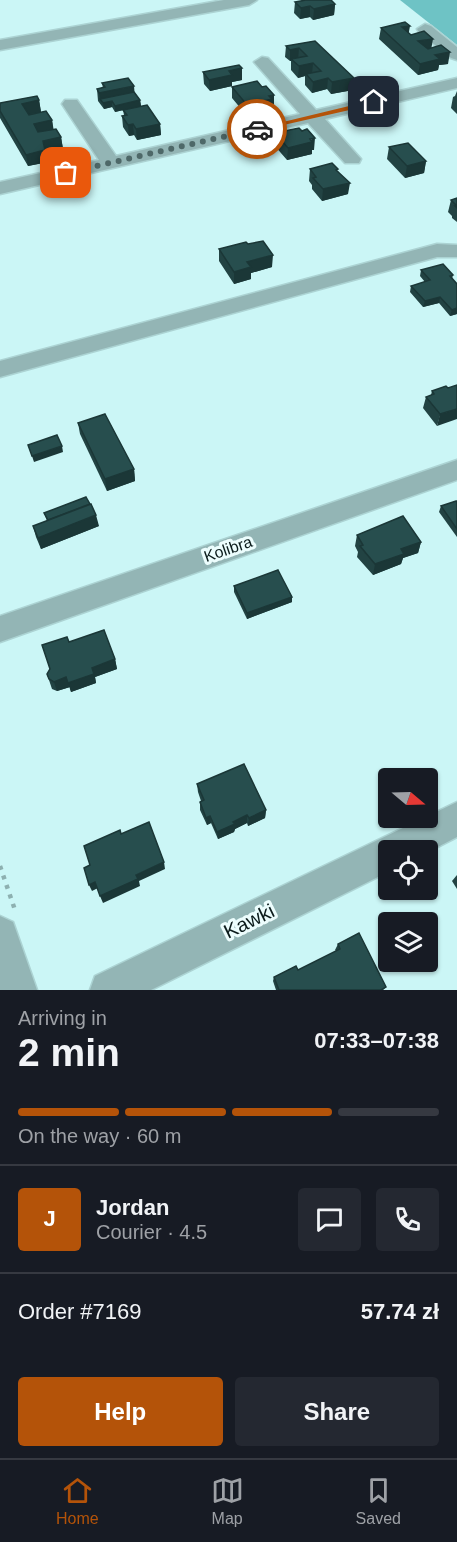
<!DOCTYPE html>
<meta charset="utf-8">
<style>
:root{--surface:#171b24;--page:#242831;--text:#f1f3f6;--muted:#9ea1a6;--line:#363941;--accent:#b45309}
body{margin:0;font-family:Arial,sans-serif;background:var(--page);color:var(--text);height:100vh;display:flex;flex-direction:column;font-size:22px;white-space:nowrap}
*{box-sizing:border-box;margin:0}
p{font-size:20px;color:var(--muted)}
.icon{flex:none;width:33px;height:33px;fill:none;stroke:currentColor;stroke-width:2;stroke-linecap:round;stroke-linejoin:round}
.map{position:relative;height:990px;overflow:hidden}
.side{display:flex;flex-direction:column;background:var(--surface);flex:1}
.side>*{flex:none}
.needle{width:39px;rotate:109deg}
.fabs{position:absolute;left:378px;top:768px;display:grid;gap:12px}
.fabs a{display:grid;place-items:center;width:60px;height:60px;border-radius:6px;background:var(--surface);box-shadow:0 2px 4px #0004;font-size:30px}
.pin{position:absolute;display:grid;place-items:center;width:51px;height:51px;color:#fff;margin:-26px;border-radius:12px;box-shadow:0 3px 9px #0006}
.courier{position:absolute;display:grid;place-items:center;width:60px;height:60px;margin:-30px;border:4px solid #b45309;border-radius:50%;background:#fff;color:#222;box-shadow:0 2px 8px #0007}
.headline em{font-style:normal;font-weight:700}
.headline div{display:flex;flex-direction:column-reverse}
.headline{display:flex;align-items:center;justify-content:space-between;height:102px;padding:0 18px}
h1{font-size:39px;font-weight:700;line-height:45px}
.bar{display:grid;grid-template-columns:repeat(4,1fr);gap:9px 6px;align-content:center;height:72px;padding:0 18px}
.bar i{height:8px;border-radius:4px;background:var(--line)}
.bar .on{background:var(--accent)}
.bar p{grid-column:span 4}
.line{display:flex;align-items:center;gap:15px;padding:0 18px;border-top:2px solid var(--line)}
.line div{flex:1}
.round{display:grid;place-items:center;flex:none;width:63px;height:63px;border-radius:6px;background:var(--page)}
.cta{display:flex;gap:12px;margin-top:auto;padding:12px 18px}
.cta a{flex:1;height:69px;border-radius:6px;background:var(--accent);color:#fff;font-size:24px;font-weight:700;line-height:69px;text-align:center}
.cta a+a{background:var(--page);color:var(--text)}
.tab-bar{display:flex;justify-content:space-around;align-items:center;height:84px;border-top:2px solid var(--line);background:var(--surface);font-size:16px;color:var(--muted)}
.tab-bar a{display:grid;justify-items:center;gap:3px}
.tab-bar .on{color:var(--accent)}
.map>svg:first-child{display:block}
.forest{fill:#6ec3c5}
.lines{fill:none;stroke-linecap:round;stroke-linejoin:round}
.minor-casing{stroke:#acd3d3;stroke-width:3}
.path{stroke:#8db0b0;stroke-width:4.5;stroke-dasharray:4 6;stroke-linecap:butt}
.minor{fill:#93b5b5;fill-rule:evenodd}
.wall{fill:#224343}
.shaded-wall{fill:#1b3737}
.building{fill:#274e4e;stroke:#1b3737;stroke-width:1.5}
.route{fill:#b45309}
.done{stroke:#4e6868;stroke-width:6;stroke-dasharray:0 10.8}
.labels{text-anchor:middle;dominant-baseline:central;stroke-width:6;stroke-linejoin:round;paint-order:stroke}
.street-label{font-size:16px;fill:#0b1b1b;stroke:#ecfdfd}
.near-street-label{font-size:20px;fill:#0b1b1b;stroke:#ecfdfd}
</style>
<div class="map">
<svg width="457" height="990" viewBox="0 0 457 990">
<rect width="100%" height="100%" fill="#cbf6f6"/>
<polygon class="forest" points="400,0 457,0 457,45"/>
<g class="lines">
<g class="minor-casing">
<g id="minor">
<polygon points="224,0 257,0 249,5 0,50 0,40"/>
<polygon points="425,24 431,26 457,47 457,60 451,58 419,32 417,29"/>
<polygon points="262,57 268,58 316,110 457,78 457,88 325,119 361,159 359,163 345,163 308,123 0,194 0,182 99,160 62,104 65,100 77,100 116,156 300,114 254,62"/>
<polygon points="437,244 457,245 457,257 437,257 0,377 0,361"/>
<polygon points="457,460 457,480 0,642 0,616"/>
<polygon points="457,802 457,837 428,852 388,850 388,872 151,990 90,990 95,976"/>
<polygon points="0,916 13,922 37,990 0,990"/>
</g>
</g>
<polyline class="path" points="0,866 15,910"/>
<use href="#minor" class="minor"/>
</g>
<g class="wall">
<polygon points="295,2 335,4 334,15 313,20 310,17 300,19 294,13"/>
<polygon points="381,28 409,33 431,48 448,64 439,65 438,70 418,75 379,39"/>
<polygon points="315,41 353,90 331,94 327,89 312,93 305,85 305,76 298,78 291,70 291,61 290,61 285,57 286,46"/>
<polygon points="242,68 242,80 232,82 232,86 210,91 204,84 203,72"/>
<polygon points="102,83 134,92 140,100 141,106 160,124 161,135 137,140 134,135 129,136 123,127 122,116 124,115 123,110 115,112 112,107 104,109 98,101 97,89 103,88"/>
<polygon points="232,87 274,106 272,107 272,111 247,116 232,98"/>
<polygon points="457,91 457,114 451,108 453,97 455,96"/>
<polygon points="39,100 41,112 52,120 53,129 61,137 63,149 46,153 48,162 28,166 0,118 0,103"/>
<polygon points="302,131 314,150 312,150 312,154 287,160 274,145 275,133"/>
<polygon points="389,147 426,161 424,173 405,178 387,159"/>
<polygon points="310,169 338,171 348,194 322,201 312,189 312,185 309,181"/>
<polygon points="457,198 457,222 452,218 452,216 448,212 451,200"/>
<polygon points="219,249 272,267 251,273 251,279 234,284 219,261"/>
<polygon points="421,270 453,275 452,279 457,284 457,314 450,316 439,303 423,307 410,292 411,286 425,282 420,276"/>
<polygon points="448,388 437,426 423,408 426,397 431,395 432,391"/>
<polygon points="78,423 134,469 135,481 107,491 80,434"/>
<polygon points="457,501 457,537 439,512 441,506"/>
<polygon points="44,513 99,526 41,549 36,537 33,526 47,521"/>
<polygon points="357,535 421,542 418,553 403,558 401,564 373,575 357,557 358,552 355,546"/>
<polygon points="234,586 292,602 247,619 234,592"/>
<polygon points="69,642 115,659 117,669 95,677 96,683 71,692 70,687 57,691 52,689 47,674"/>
<polygon points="197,784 266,810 265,818 248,826 247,823 235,829 234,832 218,839 211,823 207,825 200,810 200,802 201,801 198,792"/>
<polygon points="457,875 457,889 452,881"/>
<polygon points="338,944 386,987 383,990 276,990 273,981 274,977 298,970 336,951 335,950"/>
</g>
<g class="shaded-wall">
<polygon points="335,4 334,15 313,20 314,9"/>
<polygon points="310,6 310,17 300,19 301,8"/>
<polygon points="410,26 408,37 402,27"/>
<polygon points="433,39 431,50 417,52 418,41"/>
<polygon points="299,48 298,60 291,59 291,61 290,61 290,50"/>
<polygon points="450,52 448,64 439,65 438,70 418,75 420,64 435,55"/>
<polygon points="313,63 312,74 306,74 305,76 298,78 299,66"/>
<polygon points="242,68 242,80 232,82 232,86 210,91 209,80 229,71"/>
<polygon points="328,78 327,89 312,93 313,82"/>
<polygon points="354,78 353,90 331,94 332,82"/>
<polygon points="134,86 135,98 112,103 112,107 104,109 103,103 100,99 101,105 99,93"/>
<polygon points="274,95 274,106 272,107 272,111 247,116 247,105 269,96"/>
<polygon points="39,100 41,112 24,115 22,104"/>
<polygon points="140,100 141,106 115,112 115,106"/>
<polygon points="52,120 54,132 36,135 34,124"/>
<polygon points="133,124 134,135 129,136 128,125"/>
<polygon points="160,124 161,135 137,140 136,129"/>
<polygon points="61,137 63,149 46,153 48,162 28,166 26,155 43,141"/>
<polygon points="315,138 314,150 312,150 312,154 287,160 288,148"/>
<polygon points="426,161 424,173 405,178 407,166"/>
<polygon points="350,183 348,194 322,201 323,189"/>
<polygon points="273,255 272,267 251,273 251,279 234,284 234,272 247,262"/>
<polygon points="440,297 439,303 423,307 425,301"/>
<polygon points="457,308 457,314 450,316 452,310"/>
<polygon points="457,409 457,419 437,426 440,414"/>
<polygon points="62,446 63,452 34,462 32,456"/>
<polygon points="134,469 135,481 107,491 105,479"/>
<polygon points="96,515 99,526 41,549 38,538"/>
<polygon points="421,542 418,553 403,558 401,564 373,575 375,564 401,549"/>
<polygon points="292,597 292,602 247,619 247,613"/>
<polygon points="115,659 117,669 95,677 96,683 71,692 68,683 92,668"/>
<polygon points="66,677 70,687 57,691 54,682"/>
<polygon points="266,810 265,818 248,826 249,818"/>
<polygon points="247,815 247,823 235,829 234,832 218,839 217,832 233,822"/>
<polygon points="210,816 211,823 207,825 206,818"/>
<polygon points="164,862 165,869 139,881 140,886 103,903 100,896 136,875"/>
<polygon points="95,882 98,888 92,891 89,885"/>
</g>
<g class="building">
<polygon points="306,0 331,0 335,4 314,9 310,6 301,8 295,2"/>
<polygon points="405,22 410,26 402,27 411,35 424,31 433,39 418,41 428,49 441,45 450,52 435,55 440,59 420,64 381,28"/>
<polygon points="315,41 354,78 332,82 328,78 313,82 306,74 321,71 313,63 299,66 291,59 307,56 299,48 290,50 286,46"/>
<polygon points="239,65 242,68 229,71 232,75 209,80 203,72"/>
<polygon points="128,78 134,86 99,93 97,89 105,87 102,83"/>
<polygon points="257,81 262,87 266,86 274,95 269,96 272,99 247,105 232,87"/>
<polygon points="134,92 140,100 115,106 112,101 103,103 100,99"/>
<polygon points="37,96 39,100 22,104 29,115 46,111 52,120 34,124 38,132 56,129 61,137 43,141 45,150 26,155 0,111 0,103"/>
<polygon points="147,105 160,124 136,129 133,124 128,125 122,116 127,115 123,110"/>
<polygon points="299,128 302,131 307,129 315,138 310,139 312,142 288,148 275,133"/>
<polygon points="408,143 426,161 407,166 389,147"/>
<polygon points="332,163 338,169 336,170 350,183 323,189 313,178 316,177 310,169"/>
<polygon points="457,198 457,208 455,206 457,206 451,200"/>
<polygon points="263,241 273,255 247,262 251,267 234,272 219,249 246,242 248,244"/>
<polygon points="443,264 453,275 450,276 457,284 457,308 452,310 440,297 425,301 411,286 430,280 421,270"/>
<polygon points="457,385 457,409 440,414 426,397 434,394 432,391 446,386 448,388"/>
<polygon points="105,414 134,469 105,479 78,423"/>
<polygon points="57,435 62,446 32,456 28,445"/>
<polygon points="86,497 90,504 48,520 44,513"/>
<polygon points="456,501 457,501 457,529 441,506"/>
<polygon points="91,504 96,515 38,538 33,526"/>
<polygon points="403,516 421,542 401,549 404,554 375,564 360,546 363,545 357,535"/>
<polygon points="278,570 292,597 247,613 234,586"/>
<polygon points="104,630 115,659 92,668 94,674 68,683 66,677 54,682 49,679 47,674 50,669 42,645 67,637 69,642"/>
<polygon points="244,764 266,810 249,818 247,815 233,822 235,824 217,832 210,816 206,818 200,802 204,800 197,784"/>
<polygon points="149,822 164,862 136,875 138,879 100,896 95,882 89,885 84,868 90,865 84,846 120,830 121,834"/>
<polygon points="359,933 386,987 381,990 279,990 274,977 296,966 298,970 340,949 338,944"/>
</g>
<polygon class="route" points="374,100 376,104 257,131 254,129"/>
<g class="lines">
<polyline class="done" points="66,173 257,129"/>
</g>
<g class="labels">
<g class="street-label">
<text transform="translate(228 549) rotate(-19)">Kolibra</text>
</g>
<g class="near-street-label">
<text transform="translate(249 921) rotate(-26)">Kawki</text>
</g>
</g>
</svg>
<div class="fabs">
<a><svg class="needle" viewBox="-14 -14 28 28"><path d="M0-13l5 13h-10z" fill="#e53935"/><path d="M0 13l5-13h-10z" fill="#9ea1a6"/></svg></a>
<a><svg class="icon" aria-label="locate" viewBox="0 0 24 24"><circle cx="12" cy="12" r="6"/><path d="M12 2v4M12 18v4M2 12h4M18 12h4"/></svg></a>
<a><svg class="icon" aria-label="layers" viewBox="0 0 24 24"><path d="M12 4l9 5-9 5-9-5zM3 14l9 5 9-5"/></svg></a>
</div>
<div class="pin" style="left:66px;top:173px;background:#ea580c"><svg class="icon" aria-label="bag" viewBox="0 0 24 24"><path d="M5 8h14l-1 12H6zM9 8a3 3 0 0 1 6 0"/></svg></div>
<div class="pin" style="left:374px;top:102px;background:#1f2937"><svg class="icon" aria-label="home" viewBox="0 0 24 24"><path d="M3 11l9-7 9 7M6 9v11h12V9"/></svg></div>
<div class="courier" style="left:257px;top:129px"><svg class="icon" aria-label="car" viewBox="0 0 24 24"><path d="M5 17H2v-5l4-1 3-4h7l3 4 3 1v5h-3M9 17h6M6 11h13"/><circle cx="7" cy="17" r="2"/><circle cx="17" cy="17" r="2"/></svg></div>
</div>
<section class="side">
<div class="headline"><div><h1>2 min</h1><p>Arriving in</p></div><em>07:33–07:38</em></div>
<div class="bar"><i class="on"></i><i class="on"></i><i class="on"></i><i></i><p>On the way · 60 m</p></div>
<div class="line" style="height:108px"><b class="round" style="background:var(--accent);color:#fff">J</b><div><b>Jordan</b><p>Courier · 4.5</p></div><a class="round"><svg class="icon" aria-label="chat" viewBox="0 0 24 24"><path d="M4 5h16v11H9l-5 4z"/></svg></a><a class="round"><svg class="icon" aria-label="phone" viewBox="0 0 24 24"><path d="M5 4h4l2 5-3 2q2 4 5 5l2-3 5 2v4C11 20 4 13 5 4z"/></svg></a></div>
<div class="line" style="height:78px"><div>Order #7169</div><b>57.74 zł</b></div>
<div class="cta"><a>Help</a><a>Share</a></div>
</section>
<nav class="tab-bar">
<a class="on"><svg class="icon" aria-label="home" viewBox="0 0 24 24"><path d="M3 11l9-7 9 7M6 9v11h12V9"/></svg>Home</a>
<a><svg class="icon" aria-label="map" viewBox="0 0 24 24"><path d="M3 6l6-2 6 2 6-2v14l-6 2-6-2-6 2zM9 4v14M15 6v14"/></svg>Map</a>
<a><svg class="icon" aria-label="saved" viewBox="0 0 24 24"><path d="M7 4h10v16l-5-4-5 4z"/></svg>Saved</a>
</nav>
